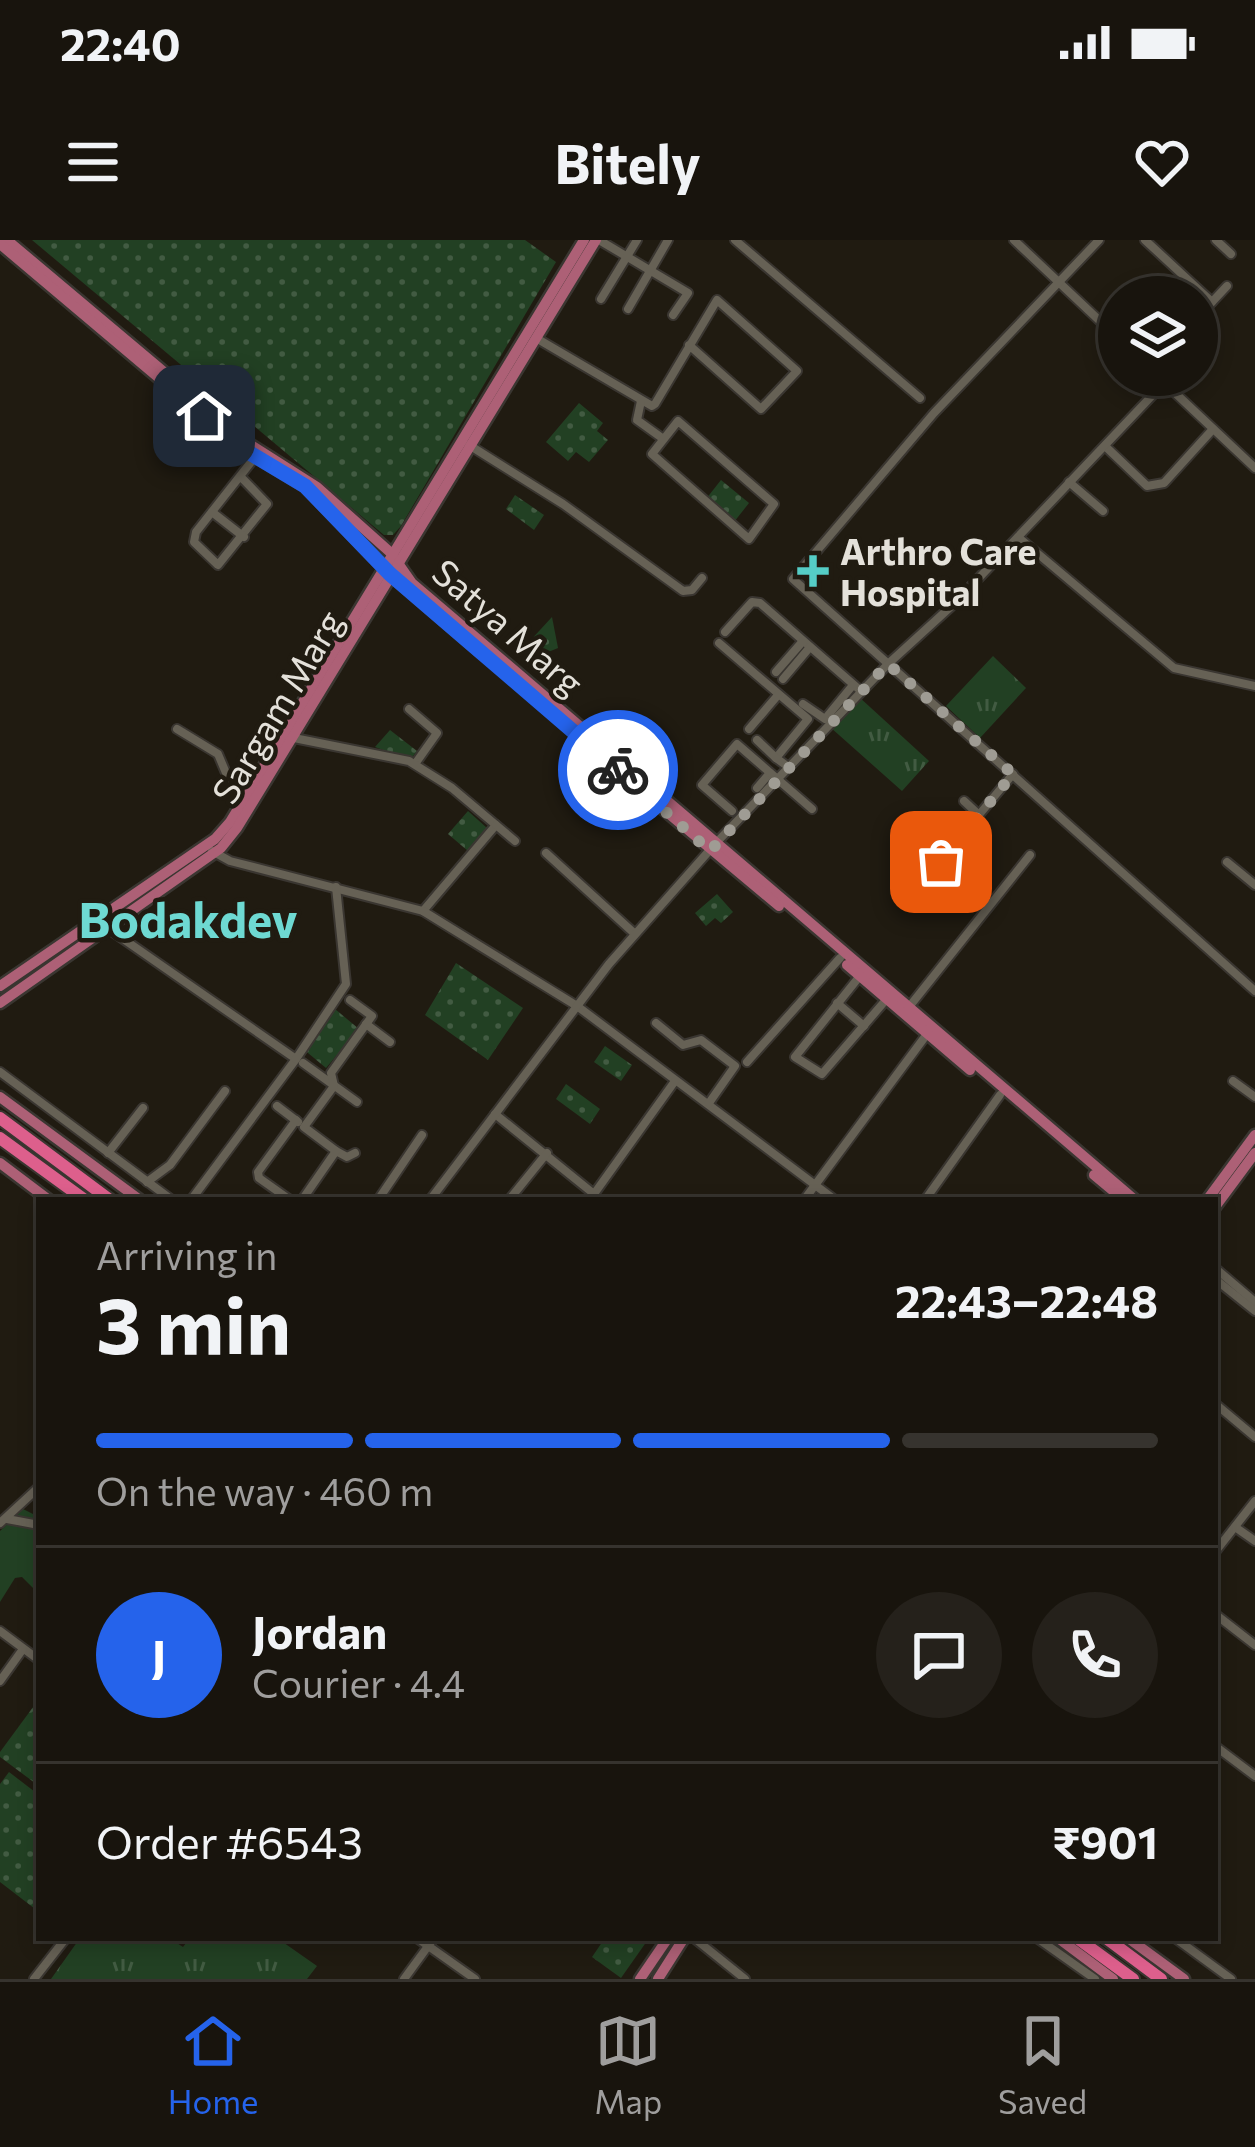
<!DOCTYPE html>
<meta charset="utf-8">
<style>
:root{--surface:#18140d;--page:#25211b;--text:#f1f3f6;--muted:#9f9e9d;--line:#36332e;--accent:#2563eb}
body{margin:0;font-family:Commissioner,sans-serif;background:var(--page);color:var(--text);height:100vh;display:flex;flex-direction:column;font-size:45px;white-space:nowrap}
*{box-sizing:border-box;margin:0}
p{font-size:39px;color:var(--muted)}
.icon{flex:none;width:66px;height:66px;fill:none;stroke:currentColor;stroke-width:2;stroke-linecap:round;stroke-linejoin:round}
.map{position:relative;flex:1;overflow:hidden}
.sheet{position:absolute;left:36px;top:957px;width:1182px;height:744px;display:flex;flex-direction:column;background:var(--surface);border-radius:0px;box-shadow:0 6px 18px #0003,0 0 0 3px var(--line)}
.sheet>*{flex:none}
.buttons{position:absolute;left:1098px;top:36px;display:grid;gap:24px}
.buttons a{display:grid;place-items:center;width:120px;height:120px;border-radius:50%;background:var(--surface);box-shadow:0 6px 18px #0003,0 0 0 3px var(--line);font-size:60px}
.pin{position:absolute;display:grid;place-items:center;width:102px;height:102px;color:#fff;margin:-51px;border-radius:24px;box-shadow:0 6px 18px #0006}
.courier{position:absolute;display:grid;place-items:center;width:120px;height:120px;margin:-60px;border:9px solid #2563eb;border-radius:50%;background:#fff;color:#222;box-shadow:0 3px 15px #0007}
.summary em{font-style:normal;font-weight:700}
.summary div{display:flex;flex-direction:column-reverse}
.summary{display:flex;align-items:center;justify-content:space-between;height:204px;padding:0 60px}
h1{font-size:78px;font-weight:700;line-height:90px}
.bar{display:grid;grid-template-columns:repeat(4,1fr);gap:18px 12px;align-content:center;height:144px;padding:0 60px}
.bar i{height:15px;border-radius:9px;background:var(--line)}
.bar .active{background:var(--accent)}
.bar p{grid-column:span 4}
.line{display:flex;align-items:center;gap:30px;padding:0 60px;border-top:3px solid var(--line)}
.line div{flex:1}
.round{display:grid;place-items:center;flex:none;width:126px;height:126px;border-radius:63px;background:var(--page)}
.status{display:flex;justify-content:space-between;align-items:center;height:84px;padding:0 60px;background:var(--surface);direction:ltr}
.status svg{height:33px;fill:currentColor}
header{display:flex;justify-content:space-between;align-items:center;height:156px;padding:0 60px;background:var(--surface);font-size:54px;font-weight:700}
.dock{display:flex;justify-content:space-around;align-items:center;height:168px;border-top:3px solid var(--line);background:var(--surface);font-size:33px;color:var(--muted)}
.dock a{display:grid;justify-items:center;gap:6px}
.dock .active{color:var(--accent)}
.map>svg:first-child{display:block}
.grass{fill:url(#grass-dots)}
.park{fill:url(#park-tufts)}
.garden{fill:#224023}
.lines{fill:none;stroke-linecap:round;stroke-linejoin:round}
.minor-casing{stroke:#3a3631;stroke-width:12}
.major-casing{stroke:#3a3631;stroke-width:15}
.highway-casing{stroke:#3a3631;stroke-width:16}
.minor{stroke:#666155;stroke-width:8}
.major{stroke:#ad6076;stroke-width:10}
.highway{stroke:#dd5f8c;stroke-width:12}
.done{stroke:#9f9c94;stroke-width:12;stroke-dasharray:0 21.6}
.route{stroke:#2563eb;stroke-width:15}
.poi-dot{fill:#55cdc6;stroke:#201b11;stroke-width:4.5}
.labels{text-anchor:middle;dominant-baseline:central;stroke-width:9;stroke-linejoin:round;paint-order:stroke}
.poi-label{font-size:36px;font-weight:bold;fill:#e4e1da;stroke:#201b11;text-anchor:start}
.street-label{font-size:36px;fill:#e4e1da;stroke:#201b11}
.district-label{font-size:48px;font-weight:bold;fill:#6ed9d2;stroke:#201b11}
</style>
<div class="status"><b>22:40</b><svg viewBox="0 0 49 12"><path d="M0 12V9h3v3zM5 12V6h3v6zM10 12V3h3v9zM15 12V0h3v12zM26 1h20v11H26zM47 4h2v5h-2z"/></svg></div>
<header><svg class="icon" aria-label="menu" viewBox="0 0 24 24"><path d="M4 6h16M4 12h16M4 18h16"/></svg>Bitely<svg class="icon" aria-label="heart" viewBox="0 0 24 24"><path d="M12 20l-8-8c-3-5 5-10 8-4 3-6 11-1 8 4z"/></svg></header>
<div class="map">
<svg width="1255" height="1739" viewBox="0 0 1255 1739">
<defs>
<pattern id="grass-dots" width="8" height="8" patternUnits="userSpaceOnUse" patternTransform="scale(3)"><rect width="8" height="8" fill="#224023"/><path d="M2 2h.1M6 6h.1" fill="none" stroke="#425b42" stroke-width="1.8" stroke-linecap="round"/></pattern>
<pattern id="park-tufts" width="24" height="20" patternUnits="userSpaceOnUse" patternTransform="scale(3)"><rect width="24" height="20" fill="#224023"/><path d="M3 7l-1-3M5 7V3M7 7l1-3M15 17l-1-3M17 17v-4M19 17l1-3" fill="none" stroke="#425b42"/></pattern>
</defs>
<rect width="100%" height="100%" fill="#201b11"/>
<g class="grass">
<polygon points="32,0 525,0 556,22 401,286 393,295 384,295"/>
<polygon points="579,163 603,183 597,191 608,200 589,222 576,212 568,221 546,202"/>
<polygon points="721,240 749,263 734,282 706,259"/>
<polygon points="515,255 544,275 534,290 506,269"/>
<polygon points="552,377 558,408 541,415 528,403"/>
<polygon points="390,490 417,511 410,520 375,507"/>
<polygon points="468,571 487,588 468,611 448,594"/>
<polygon points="717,654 733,672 721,683 715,678 706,686 695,673"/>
<polygon points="456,723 523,768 488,820 425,775"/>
<polygon points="335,769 359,789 326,828 302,808"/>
<polygon points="605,806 632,825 621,841 594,822"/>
<polygon points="566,844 600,869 590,884 556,859"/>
<polygon points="39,1459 39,1546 0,1517 0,1512"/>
<polygon points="9,1532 39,1555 39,1672 0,1642 0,1544"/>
<polygon points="605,1698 647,1701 621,1738 592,1717"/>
</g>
<g class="park">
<polygon points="993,416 1026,448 980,498 946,466"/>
<polygon points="859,457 929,521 902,551 830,487"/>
<polygon points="80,1698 169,1698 183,1707 190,1698 277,1698 317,1726 307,1739 51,1739"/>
</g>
<polygon class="garden" points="23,1269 39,1277 39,1391 35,1388 39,1354 22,1337 15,1338 0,1362 0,1291"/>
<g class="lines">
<g class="minor-casing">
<g id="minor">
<polyline points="599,0 688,53 673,75"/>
<polyline points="735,0 920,158"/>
<polyline points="1014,0 1119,99"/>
<polyline points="1099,0 934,173 793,339 1255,751"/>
<polyline points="1145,0 1212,62"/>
<polyline points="1216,0 1231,14"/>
<polyline points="601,59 637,0"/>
<polyline points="628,69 668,0"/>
<polyline points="1197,78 1227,46"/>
<polyline points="536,98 652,166 655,164 717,60 797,131 761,169 689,105"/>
<polyline points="1156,135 1255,228"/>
<polyline points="641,161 637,180 662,198"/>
<polygon points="678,181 774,264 749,299 652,214"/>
<polyline points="469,205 563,264 683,351 692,350 702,338"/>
<polyline points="1105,206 1147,246 1164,243 1213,189"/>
<polyline points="240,236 267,264 218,325 194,302 196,292 255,217"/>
<polyline points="1069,242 1103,271"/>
<polyline points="212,272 244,297"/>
<polyline points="1018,297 1174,428 1255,446"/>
<polyline points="725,392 752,362 760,363 861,451"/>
<polyline points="719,403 808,479 776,518 787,526"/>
<polyline points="776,432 803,401"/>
<polyline points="783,439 810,407"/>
<polyline points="803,464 825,479 853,445"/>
<polyline points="409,469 437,493 415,524"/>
<polyline points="177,489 218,514 226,533 249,551"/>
<polyline points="749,489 778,455"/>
<polyline points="294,498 409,521 452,548 496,585 423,671"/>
<polyline points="757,500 776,518"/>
<polyline points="757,548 770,533"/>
<polyline points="964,561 979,575"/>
<polyline points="732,571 702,545 737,504 812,569"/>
<polyline points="496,585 515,601"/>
<polyline points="940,590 956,603"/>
<polyline points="212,611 230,621 423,671 577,766 835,960"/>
<polyline points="546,613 635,694"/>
<polyline points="1227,622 1255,645"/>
<polyline points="920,624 933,630 1013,534"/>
<polyline points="106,687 296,819 191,960"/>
<polyline points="859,737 795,817 822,834 885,761"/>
<polyline points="837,763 864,786"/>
<polyline points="909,767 1030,615"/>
<polyline points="656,783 683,805 701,800 735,826 709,863"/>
<polyline points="366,784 390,802"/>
<polyline points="296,819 346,744 336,647"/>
<polyline points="747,822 840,718"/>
<polyline points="303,823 357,862"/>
<polyline points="0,832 172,960"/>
<polyline points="1233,841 1255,857"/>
<polyline points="277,866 298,882"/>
<polyline points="495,874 594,954 675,841"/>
<polyline points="336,911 347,917 355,913"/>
<polyline points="108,913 143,868"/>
<polyline points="147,942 170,925 225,851"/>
<polyline points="290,960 259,938 258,932 296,880"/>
<polyline points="302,960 336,911 304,887 334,846 331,833 372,776 350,760"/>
<polyline points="378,960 422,895"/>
<polyline points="430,960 609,724 716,603 888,424 957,361 1164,143"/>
<polyline points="509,960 547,913"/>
<polyline points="804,960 930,790"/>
<polyline points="925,960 1000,855"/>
<polyline points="1215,1028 1255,1062"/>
<polyline points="1215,1039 1255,1071"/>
<polyline points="1218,1166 1255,1197"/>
<polyline points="7,1279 39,1285"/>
<polyline points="0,1283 39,1247"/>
<polyline points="1235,1287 1255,1301"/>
<polyline points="1215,1312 1255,1261"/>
<polyline points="1215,1374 1255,1405"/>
<polyline points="0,1391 39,1420"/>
<polyline points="0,1441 23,1409"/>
<polyline points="1215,1506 1255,1536"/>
<polyline points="417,1698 475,1739"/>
<polyline points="694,1698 745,1739"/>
<polyline points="1037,1698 1095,1739"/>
<polyline points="1175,1698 1231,1739"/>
<polyline points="34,1739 66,1698"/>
<polyline points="404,1739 434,1698"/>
</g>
</g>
<g class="major-casing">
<g id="major">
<polyline points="7,0 251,205 317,247 391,313 412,343 1135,960"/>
<polyline points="0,4 243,209 305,246 390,334 482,413"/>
<polyline points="632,543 779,666"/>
<polyline points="847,725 970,830"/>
<polyline points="0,746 215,599 230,582 584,0"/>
<polyline points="0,763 221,608 237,588 596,0"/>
<polyline points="0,857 140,960"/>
<polyline points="0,923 49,960"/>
<polyline points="1094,935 1124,960"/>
<polyline points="1207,960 1255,895"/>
<polyline points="1215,967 1255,913"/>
<polyline points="1058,1698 1113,1739"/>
<polyline points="1128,1698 1184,1739"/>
<polyline points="640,1739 668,1698"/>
<polyline points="658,1739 684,1698"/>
</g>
</g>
<g class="highway-casing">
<g id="highway">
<polyline points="0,878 110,960"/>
<polyline points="0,898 85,960"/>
<polyline points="1077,1698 1133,1739"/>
<polyline points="1106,1698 1161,1739"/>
</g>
</g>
<use href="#minor" class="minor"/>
<use href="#major" class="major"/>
<use href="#highway" class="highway"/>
</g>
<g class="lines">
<polyline class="done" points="618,530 710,611 888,424 1013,534 941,622"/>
<polyline class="route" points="204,176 243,209 305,246 390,334 618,530"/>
</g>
<path class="poi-dot" d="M807 313h12v12h12v12h-12v12h-12v-12h-12v-12h12z"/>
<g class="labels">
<g class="poi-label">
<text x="840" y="310">Arthro Care<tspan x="840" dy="41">Hospital</tspan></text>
</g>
<g class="street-label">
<text transform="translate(509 386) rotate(41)">Satya Marg</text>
<text transform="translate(276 466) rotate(-59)">Sargam Marg</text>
</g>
<g class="district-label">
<text x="188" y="678">Bodakdev</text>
</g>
</g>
</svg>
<div class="buttons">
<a><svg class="icon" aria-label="layers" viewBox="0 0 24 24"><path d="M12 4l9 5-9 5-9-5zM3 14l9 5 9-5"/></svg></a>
</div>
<div class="pin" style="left:941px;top:622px;background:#ea580c"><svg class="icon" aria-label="bag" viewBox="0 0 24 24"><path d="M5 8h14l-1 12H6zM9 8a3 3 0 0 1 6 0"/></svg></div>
<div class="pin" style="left:204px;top:176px;background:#1f2937"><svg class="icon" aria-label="home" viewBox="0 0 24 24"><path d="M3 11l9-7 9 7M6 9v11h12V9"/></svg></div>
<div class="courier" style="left:618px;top:530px"><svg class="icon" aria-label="bike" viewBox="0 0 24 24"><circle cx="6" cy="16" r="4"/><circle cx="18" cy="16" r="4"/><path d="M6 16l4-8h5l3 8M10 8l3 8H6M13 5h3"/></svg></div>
<section class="sheet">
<div class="summary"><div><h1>3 min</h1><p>Arriving in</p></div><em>22:43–22:48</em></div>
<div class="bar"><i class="active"></i><i class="active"></i><i class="active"></i><i></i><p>On the way · 460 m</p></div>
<div class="line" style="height:216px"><b class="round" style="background:var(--accent);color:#fff">J</b><div><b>Jordan</b><p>Courier · 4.4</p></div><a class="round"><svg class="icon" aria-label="chat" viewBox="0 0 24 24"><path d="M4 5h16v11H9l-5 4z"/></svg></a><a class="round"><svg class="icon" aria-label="phone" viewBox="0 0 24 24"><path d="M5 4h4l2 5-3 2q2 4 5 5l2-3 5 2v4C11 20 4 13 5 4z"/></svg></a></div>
<div class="line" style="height:156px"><div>Order #6543</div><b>₹901</b></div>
</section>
</div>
<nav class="dock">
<a class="active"><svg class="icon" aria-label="home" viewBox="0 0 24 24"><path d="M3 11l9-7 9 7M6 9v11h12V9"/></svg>Home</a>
<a><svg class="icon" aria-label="map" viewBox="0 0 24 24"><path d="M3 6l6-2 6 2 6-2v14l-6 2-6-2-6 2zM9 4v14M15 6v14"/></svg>Map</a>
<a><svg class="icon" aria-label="saved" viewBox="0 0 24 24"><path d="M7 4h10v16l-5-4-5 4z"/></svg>Saved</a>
</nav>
